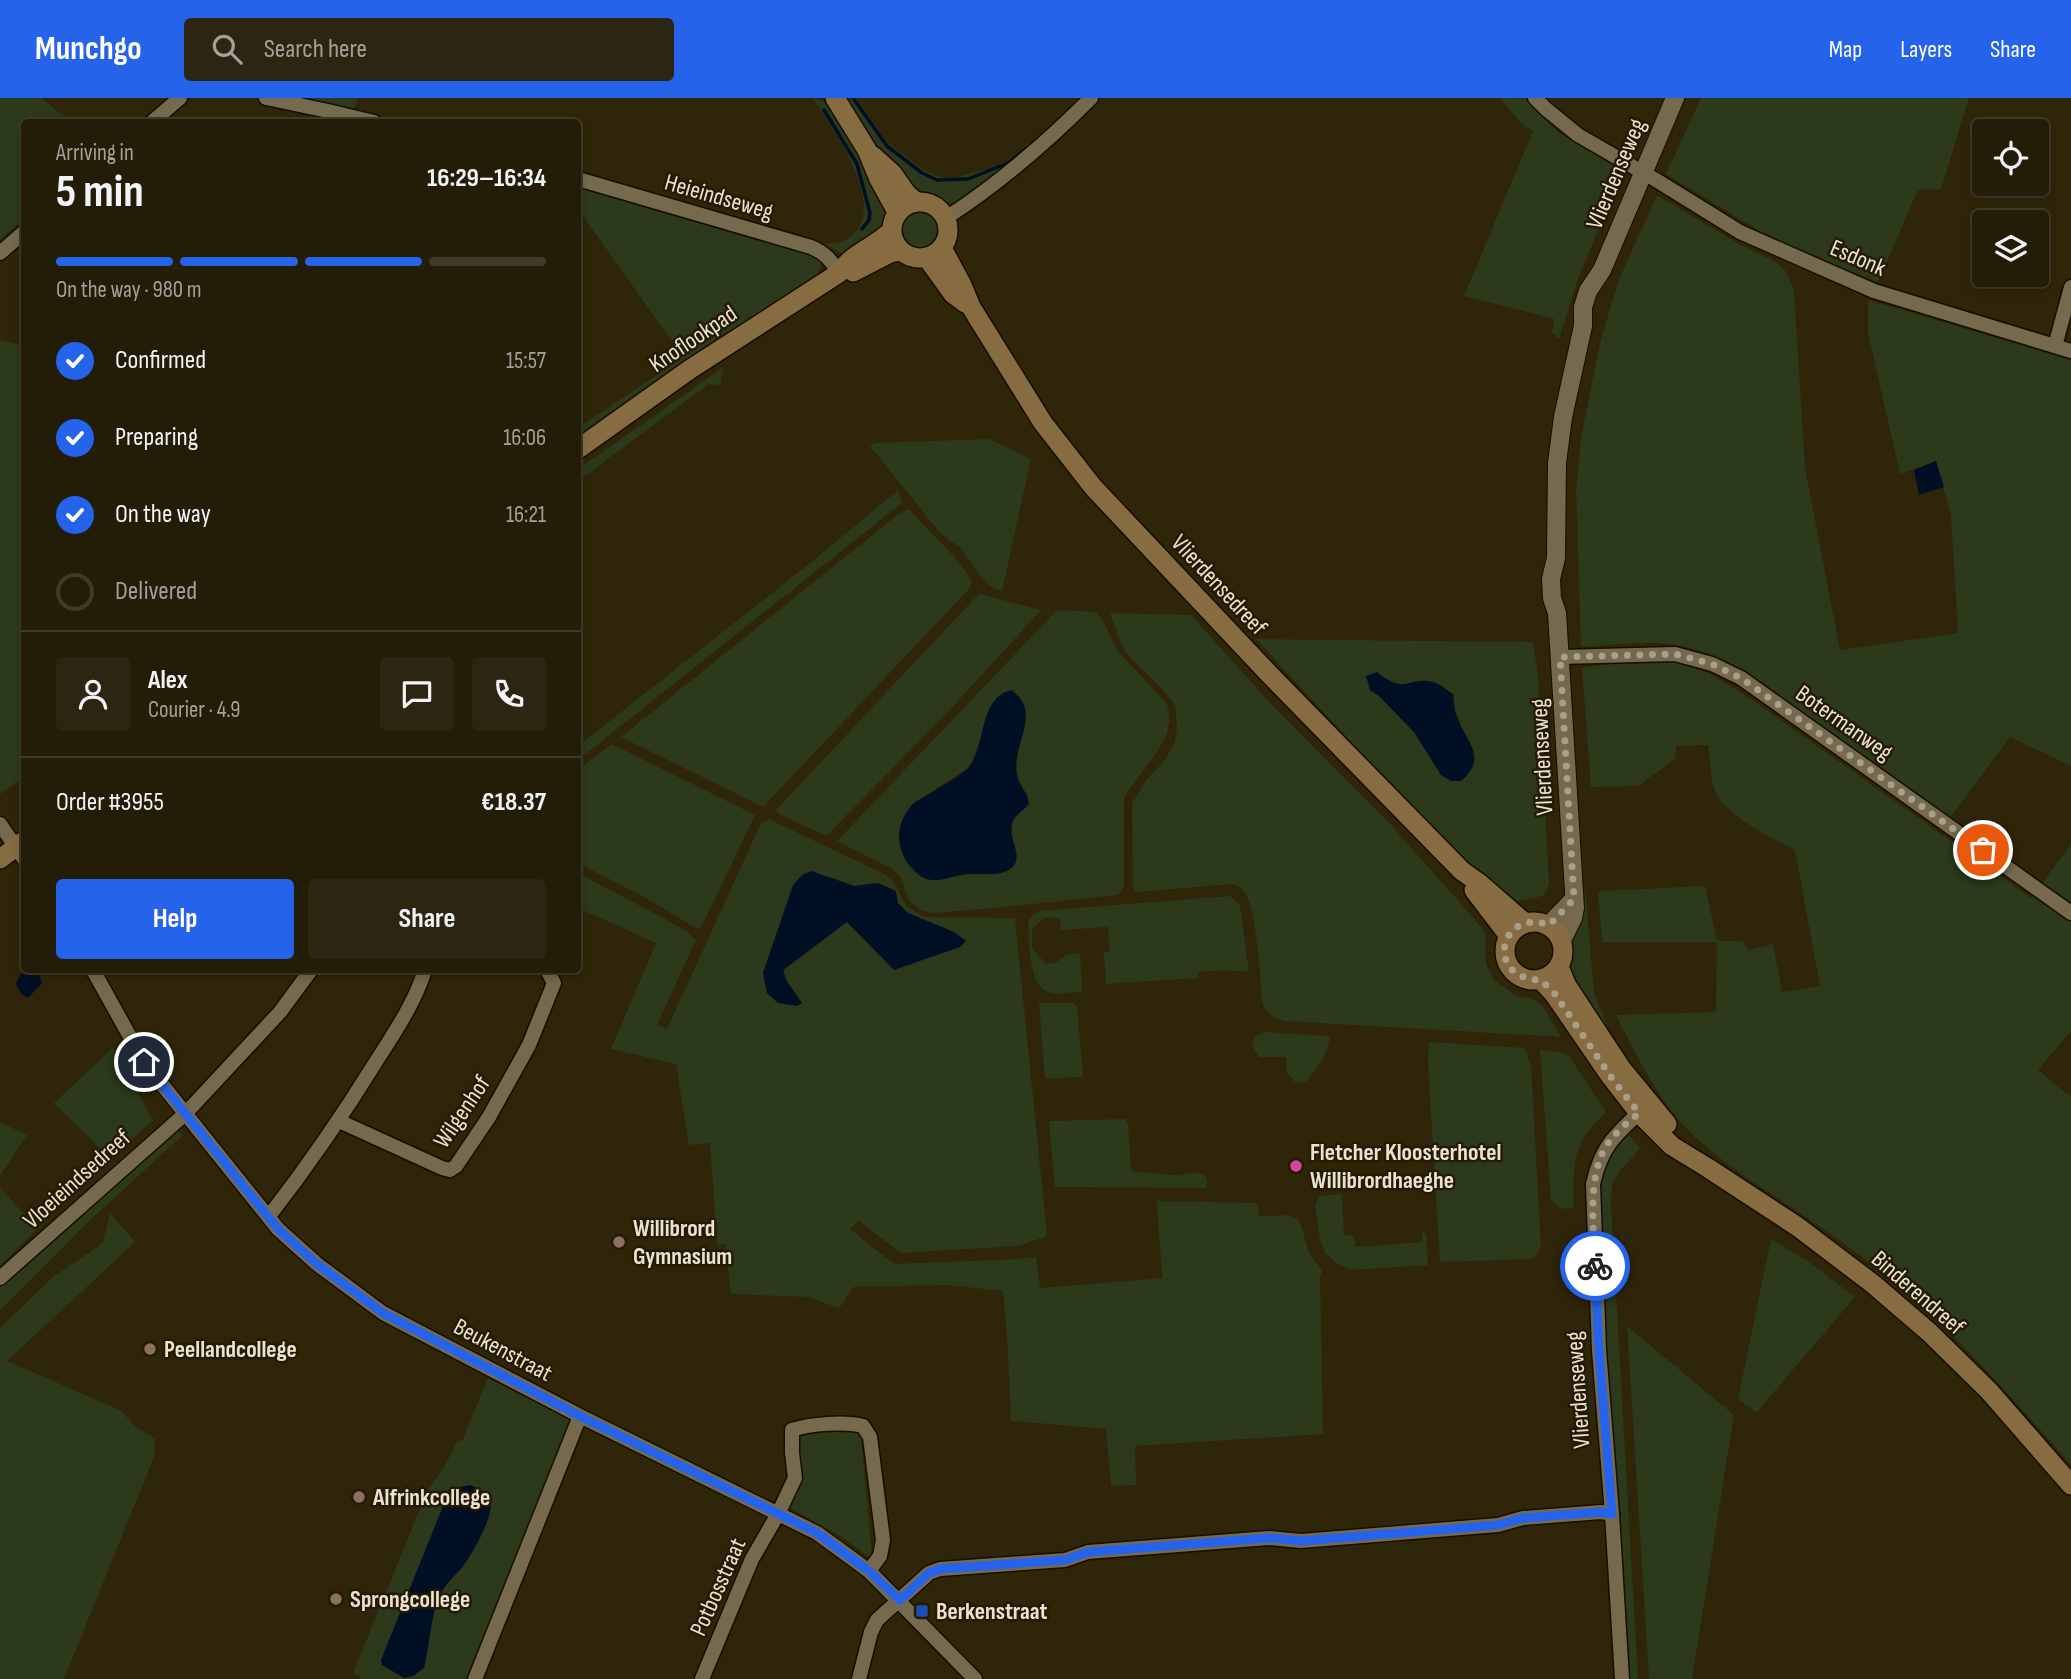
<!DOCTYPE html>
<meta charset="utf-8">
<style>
:root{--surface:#231c07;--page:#2b2511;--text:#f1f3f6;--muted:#a3a19b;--line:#403a28;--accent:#2563eb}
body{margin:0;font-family:"Sofia Sans Condensed",sans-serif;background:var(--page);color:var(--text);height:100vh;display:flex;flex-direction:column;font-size:26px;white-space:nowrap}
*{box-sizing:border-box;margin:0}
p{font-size:23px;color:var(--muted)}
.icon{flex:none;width:38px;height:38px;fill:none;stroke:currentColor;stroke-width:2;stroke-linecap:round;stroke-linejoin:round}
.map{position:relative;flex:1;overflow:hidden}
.side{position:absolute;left:21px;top:21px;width:560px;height:854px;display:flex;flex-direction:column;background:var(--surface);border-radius:7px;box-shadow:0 4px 10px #0003,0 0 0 2px var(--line)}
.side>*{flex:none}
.buttons{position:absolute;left:1972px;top:21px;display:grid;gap:14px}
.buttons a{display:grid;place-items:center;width:77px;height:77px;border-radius:7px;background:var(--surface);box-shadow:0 4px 10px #0003,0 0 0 2px var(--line);font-size:35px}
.pin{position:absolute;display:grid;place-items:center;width:60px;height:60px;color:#fff;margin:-30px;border:4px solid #fff;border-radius:50%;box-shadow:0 2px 7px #0007}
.courier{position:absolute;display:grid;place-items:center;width:70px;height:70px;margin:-35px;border:5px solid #2563eb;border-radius:50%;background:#fff;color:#222;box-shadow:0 2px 9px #0007}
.headline em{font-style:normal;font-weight:700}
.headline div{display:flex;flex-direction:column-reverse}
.headline{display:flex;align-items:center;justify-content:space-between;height:119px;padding:0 35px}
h1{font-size:46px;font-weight:700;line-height:52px}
.bar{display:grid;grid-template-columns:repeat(4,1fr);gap:10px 7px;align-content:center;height:84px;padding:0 35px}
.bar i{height:9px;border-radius:5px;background:var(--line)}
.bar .on{background:var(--accent)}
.bar p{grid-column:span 4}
.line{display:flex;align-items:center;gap:18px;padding:0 35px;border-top:2px solid var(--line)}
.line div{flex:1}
.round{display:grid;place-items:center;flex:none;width:74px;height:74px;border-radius:7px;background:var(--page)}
ol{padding:0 35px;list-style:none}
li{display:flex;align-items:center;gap:21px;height:77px}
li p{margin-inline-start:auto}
li .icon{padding:7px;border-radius:50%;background:var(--accent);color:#fff;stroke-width:4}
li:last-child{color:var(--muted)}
li i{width:38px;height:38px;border:4px solid var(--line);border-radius:50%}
.cta{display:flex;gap:14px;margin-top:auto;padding:14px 35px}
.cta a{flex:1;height:80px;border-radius:7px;background:var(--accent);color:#fff;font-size:28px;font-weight:700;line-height:80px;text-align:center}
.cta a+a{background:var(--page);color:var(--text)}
header{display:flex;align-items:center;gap:42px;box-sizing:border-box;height:98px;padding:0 35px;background:var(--accent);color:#fff}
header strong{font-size:33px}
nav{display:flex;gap:38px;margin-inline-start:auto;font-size:24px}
.search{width:490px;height:63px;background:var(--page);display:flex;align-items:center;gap:18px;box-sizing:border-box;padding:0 24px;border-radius:7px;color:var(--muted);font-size:26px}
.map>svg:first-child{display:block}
.green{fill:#2c391b;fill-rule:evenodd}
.water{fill:#000f24}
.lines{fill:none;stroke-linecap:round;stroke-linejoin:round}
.stream{stroke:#000f24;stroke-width:3.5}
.minor-casing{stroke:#170e00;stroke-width:17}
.tertiary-casing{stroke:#170e00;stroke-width:20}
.secondary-casing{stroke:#170e00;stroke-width:22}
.minor{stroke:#756a4d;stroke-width:14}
.tertiary{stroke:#756a4d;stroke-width:18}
.secondary{stroke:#876c42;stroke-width:19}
.done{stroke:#a9a08c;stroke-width:7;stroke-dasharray:0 12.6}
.route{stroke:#2563eb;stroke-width:9}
.hotel-dot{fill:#d1479c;stroke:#251b01;stroke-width:2.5}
.education-dot{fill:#8d6e63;stroke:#251b01;stroke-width:2.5}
.transit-dot{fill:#1a4fb4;stroke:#251b01;stroke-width:2.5}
.labels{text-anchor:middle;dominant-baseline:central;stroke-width:5;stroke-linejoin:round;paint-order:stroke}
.street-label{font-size:24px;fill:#eae3d3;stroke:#251b01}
.poi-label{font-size:24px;font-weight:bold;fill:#eae3d3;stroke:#251b01;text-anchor:start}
</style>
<header>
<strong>Munchgo</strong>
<div class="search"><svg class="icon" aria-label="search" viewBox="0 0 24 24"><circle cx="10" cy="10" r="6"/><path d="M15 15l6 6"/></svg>Search here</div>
<nav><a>Map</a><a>Layers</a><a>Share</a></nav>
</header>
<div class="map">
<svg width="2071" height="1581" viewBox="0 0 2071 1581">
<rect width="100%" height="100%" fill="#2f2509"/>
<g class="green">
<polygon points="0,0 41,0 71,24 24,24 24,120 0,142"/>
<polygon points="286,0 358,0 353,14"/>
<path d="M 813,0 C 843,3 877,90 888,116 L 883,132 L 846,157 L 823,146 C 831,145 841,145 849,140 C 892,111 831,28 813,0 Z"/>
<polygon points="842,0 856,0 886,43 924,72 938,78 950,81 991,70 1010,62 1028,45 1034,51 981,89 969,93 970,97 959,103 951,105 911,92 869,39"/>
<path d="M 1500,0 L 1525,0 C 1535,10 1545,23 1556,32 C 1577,49 1604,56 1621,76 L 1578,181 L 1559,241 L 1552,235 L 1554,221 L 1464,198 L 1533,33 L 1522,26 Z"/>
<polygon points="1701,0 1969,0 1941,91 1918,92 1878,184 1812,158 1756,131 1666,76"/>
<polygon points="578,88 820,158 821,168 816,180 578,342 578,330 683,259 578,111"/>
<path d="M 1657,97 L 1739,146 L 1776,164 L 1785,172 L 1794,192 L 1805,370 L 1840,552 L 1958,535 L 1951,417 L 1936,363 L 1900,376 L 1868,235 L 1868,202 L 2071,262 L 2071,668 L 2010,639 L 1950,720 L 1752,581 C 1735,571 1719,559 1700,553 C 1663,539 1619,547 1581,549 L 1576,392 L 1581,340 L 1599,249 L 1610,210 L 1620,179 Z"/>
<circle cx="920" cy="132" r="20"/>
<polygon points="0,242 24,248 24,679 0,696"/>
<polygon points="724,269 721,275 721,288 709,286 578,383 578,371"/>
<polygon points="989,341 1031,361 1002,493 991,489 980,478 961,450 941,436 870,348 875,345"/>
<polygon points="897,393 903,404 578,662 578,648 805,469"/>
<path d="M 909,411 C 930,436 955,455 972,483 L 969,491 L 763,709 L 621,639 L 900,415 Z"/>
<polygon points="980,496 1041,512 948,614 826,738 777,715 776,712 973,502"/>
<path d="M 1063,512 L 1097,514 L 1104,524 L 1116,551 L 1167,606 L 1170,623 L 1166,639 L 1157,654 L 1124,699 L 1124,788 L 1118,797 L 994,810 L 933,815 L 920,812 L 908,801 L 900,778 L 891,770 L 837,743 L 1056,513 ZM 992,607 L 1024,628 C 1020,644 1013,666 1019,682 C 1021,687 1025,693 1028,698 C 1013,724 1007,724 1017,756 L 1001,775 L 969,776 L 934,782 L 936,690 L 967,671 L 972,664 Z"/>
<path d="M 1110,515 L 1191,517 L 1272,607 L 1391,727 L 1471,817 L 1485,834 L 1486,866 L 1493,881 L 1516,898 L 1530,900 L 1542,907 L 1561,939 L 1285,923 C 1274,920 1268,917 1263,907 C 1260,883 1257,807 1243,792 C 1239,788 1237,788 1233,786 L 1136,794 L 1133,791 L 1132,705 L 1147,681 L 1164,663 L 1174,646 L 1177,632 L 1176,614 L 1174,606 L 1164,593 L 1129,558 L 1123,550 Z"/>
<path d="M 1256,541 L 1533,544 L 1538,578 L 1549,786 L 1544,797 C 1532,802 1520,800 1509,806 L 1469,772 ZM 1377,574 L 1390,584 L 1402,587 L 1422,584 L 1453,596 L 1455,613 L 1461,626 L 1441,677 L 1414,634 L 1379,598 L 1370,592 Z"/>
<path d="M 1675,563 L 1711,576 L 1751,601 L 2031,800 L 2071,746 L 2071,933 L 2038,972 L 2071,999 L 2071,1367 C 2012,1299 1952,1231 1882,1174 C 1851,1150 1819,1128 1787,1106 C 1751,1083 1715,1060 1685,1029 C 1657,999 1634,953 1616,917 L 1716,914 L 1717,844 L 1602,844 L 1598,793 L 1705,788 L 1717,843 L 1742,843 L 1749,852 L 1773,846 L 1782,894 L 1820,888 L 1795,752 C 1773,741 1720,715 1714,690 C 1710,677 1710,661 1708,647 L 1676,648 L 1675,661 L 1638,688 L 1591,689 L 1582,570 L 1608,566 Z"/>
<polygon points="612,646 755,717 701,830 696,830 646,800 578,765 578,672"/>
<path d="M 769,721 L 884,776 L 892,782 L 907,809 L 924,819 L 1015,820 L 1047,1138 L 1019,1148 L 901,1155 L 859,1123 L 850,1131 L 894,1166 L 1017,1161 L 1036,1159 L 1040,1190 L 1162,1180 L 1157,1103 L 1255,1105 L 1257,1106 L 1259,1118 L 1289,1117 L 1297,1122 L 1301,1126 L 1308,1153 L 1322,1173 L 1320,1179 L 1323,1336 L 1135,1348 L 1136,1387 L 1111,1388 L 1106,1331 L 1012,1323 L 1011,1321 L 1007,1238 L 1003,1193 L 947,1187 L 854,1189 C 846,1194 847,1205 838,1210 L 809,1199 L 731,1196 L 725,1146 L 717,1147 L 710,1045 L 689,1047 L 676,966 L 611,951 L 656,845 L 578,810 L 578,775 L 667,822 L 689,835 L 696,842 L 657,927 L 667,931 L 761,725 ZM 831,779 L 854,788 L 878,785 L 895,793 L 898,805 L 908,815 L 954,834 L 966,843 L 847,823 L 783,873 L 786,882 L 801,905 L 763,875 Z"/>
<polygon points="1585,787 1594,896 1610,934 1581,898 1568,866 1571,855 1569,842 1584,806"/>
<path d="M 1230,798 L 1239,806 L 1241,814 L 1249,874 L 1224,872 L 1198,874 L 1198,880 L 1106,886 L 1104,854 L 1110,854 L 1108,829 L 1061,832 L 1060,821 L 1046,819 L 1032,831 L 1032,850 L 1046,866 L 1056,865 L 1067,856 L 1080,855 L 1082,893 C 1072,894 1058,898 1048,894 C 1028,887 1030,845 1028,826 L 1029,821 L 1038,813 Z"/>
<polygon points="1039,905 1073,905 1077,908 1083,978 1081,979 1045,981"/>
<path d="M 1264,934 L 1330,938 C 1329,955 1317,970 1307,983 L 1296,985 L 1287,975 L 1286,959 L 1259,959 L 1252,948 L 1254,940 Z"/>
<polygon points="1429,944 1525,950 1531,967 1541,1149 1532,1161 1440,1164 1428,965"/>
<polygon points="113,950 153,1022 111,1061 54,1005"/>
<path d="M 1540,952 L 1560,954 L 1569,958 L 1606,1014 C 1599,1022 1589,1030 1584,1039 C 1572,1061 1573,1085 1574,1109 L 1561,1111 L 1551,1102 Z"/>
<path d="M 1125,1021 L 1128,1026 L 1131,1070 L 1134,1074 C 1147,1074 1160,1076 1173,1077 C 1182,1078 1194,1073 1202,1076 C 1209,1079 1208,1085 1206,1090 L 1055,1089 L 1049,1023 Z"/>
<polygon points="0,1024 27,1037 0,1078"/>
<polygon points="175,1032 183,1037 87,1125 0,1212 0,1188 14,1173"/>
<path d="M 1627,1035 L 1639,1049 L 1639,1052 C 1620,1073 1610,1077 1611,1108 L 1638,1581 L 1627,1581 L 1603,1236 L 1599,1112 L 1603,1069 L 1615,1048 Z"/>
<polygon points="0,1089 37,1131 0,1168"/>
<polygon points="1342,1096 1344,1137 1354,1138 1356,1149 1422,1144 1422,1134 1426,1136 1428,1167 1352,1172 1339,1167 1325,1155 1320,1141 1315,1107 1319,1098"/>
<polygon points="110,1115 135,1144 7,1263 120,1312 135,1328 155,1341 154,1359 64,1581 0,1581 0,1230 53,1179 103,1145"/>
<polygon points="1771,1141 1806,1162 1855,1199 1756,1315 1738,1301"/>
<polygon points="1627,1228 1734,1317 1692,1581 1649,1581"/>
<polygon points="488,1280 573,1322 471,1581 359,1581 360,1578 353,1575 428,1391 444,1369 458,1342 462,1343"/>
<polygon points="851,1330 857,1334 861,1340 872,1457 869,1459 842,1439 788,1409 795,1342 800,1333"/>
</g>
<g class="water">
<polygon points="1936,363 1944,389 1919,397 1914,372"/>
<path d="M 1377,574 C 1407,598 1407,578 1433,584 C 1440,586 1447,592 1453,596 C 1454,601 1454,608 1455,613 C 1462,641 1491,658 1461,683 L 1451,683 L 1441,677 L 1414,634 L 1379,598 L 1370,592 L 1366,578 Z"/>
<path d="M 1012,592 C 1017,597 1023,602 1025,610 C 1030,633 1010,657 1018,681 C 1021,691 1028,695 1029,706 C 1024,713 1014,717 1012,725 C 1007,740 1026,760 1010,771 C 999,779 981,775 968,776 C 955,777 939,785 926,781 C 919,778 914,773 909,767 C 894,747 896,723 914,705 C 927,696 961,679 969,669 C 987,647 978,599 1012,592 Z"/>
<polygon points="811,773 854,788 878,785 896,793 898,805 908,815 954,834 966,843 960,849 894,872 847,824 783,872 786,882 802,905 797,908 778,905 767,895 763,875 793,787 802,777"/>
<polygon points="30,872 38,876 42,885 28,900 21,896 16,886 20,877"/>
<path d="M 470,1387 C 478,1390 487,1394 490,1403 C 495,1417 472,1456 464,1467 C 456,1477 446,1485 440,1497 C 430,1520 430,1546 424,1570 L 413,1578 L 404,1580 L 382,1567 L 381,1562 L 447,1398 L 456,1390 Z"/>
</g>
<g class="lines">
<g class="stream">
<polyline points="853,0 887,48 922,75 937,82 968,81 1008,65 1028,49"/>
<polyline points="824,12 857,66 870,115 869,122 862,131"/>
</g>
<g class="minor-casing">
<g id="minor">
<polyline points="266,0 328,13 374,24"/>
<polyline points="1535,0 1546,11 1578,37 1656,82 1740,134 1874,193 2071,253"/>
<polyline points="152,24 180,0"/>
<path d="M 578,81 L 811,149 C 825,155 831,162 839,175"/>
<path d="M 946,120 C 1000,85 1045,46 1091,0"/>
<polyline points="0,155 24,134"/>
<polyline points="2055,248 2071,189"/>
<polyline points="1560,559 1675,556 1712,566 1741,580 2071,815"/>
<polyline points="0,726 24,761"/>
<polyline points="93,872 144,964 278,1131 317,1166 383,1215 580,1318 817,1435 869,1473 975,1581"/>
<polyline points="339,1023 442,1070 450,1072 456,1068 489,1019 529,947 554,885 547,872"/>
<path d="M 269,1118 C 308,1068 343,1017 377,962 C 395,934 415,904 425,872"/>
<polyline points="0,1180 185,1016 280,914 311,872"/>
<polyline points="475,1581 580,1318"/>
<path d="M 702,1581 L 752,1461 L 778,1416 L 795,1380 L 792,1355 L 792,1332 C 810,1326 845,1323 863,1328 L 870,1339 L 883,1442 L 880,1458 L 869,1473"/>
<polyline points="859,1581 871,1534 877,1522 929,1475 940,1471 1065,1462 1088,1454 1269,1440 1301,1443 1498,1427 1523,1420 1601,1414 1612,1416"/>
<path d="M 1622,1581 L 1612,1416 L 1599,1252 L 1593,1086 C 1602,1046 1616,1037 1644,1010"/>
</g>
</g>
<g class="tertiary-casing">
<g id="tertiary">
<polyline points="1549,827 1574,801"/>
<polyline points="1562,842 1573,820 1575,810 1557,515 1552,500 1551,481 1556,460 1557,365 1563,319 1583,228 1583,209 1588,193 1602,172 1675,0"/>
</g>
</g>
<g class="secondary-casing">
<g id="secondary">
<polyline points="835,0 867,52 879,81 897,114"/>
<polyline points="873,58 892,75 906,95 916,104"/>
<circle cx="920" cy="132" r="28"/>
<polyline points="942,150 962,187 971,209 1043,325 1093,389 1271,578 1462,773 1479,785 1525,825"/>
<polyline points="927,160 953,196 965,205"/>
<polyline points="853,174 890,155 900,153"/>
<path d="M 578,351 L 689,272 L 839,175 C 851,156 875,149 891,133"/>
<polyline points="0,761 24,743"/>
<polyline points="1474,792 1509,838"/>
<circle cx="1534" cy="853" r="29"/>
<polyline points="1559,869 1567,888 1621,970 1667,1026"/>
<polyline points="1541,882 1554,896 1611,979 1639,1015 1672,1048 1708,1070 1798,1129 1873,1186 1930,1235 1989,1293 2071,1387"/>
</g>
</g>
<use href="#minor" class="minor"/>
<use href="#tertiary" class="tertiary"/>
<use href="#secondary" class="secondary"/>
</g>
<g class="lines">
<path class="done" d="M 1595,1168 C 1594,1132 1587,1082 1605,1050 C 1613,1036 1627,1025 1639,1015 L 1611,979 L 1555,896 L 1541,882 C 1483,881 1500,809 1549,827 L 1574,801 L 1560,559 L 1675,556 L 1712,566 L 1741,580 L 1983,752"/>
<polyline class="route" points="144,964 278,1131 317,1166 383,1215 580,1318 817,1435 869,1473 900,1502 929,1475 940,1471 1065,1462 1088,1454 1269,1440 1301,1443 1498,1427 1523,1420 1601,1414 1612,1416 1599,1252 1595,1168"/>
</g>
<circle class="hotel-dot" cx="1296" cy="1068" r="7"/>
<g class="education-dot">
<circle cx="619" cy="1144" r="7"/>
<circle cx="150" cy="1251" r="7"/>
<circle cx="359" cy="1399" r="7"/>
<circle cx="336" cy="1501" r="7"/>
</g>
<rect class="transit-dot" x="915" y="1506" width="14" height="14" rx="3.5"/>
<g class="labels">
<g class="street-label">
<text transform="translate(1616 76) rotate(-67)">Vlierdenseweg</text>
<text transform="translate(719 99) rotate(16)">Heieindseweg</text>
<text transform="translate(1858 160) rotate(23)">Esdonk</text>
<text transform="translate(693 241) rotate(-34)">Knoflookpad</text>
<text transform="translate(1219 487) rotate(47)">Vlierdensedreef</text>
<text transform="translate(1844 625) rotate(35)">Botermanweg</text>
<text transform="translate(1542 659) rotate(-93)">Vlierdenseweg</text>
<text transform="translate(462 1014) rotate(-56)">Wilgenhof</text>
<text transform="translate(77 1081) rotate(-42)">Vloeieindsedreef</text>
<text transform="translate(1918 1195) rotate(41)">Binderendreef</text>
<text transform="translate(503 1252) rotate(28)">Beukenstraat</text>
<text transform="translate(1578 1292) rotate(-94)">Vlierdenseweg</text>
<text transform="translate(718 1489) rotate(-66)">Potbosstraat</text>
</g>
<g class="poi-label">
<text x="1310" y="1054">Fletcher Kloosterhotel<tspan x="1310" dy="28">Willibrordhaeghe</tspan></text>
<text x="633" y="1130">Willibrord<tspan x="633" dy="28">Gymnasium</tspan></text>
<text x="164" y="1251">Peellandcollege</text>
<text x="373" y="1399">Alfrinkcollege</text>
<text x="350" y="1501">Sprongcollege</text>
<text x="936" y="1513">Berkenstraat</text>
</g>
</g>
</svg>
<div class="buttons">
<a><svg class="icon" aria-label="locate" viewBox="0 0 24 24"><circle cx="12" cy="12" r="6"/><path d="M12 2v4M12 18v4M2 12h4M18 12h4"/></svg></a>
<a><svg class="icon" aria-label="layers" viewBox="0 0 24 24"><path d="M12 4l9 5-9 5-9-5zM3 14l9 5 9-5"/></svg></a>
</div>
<div class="pin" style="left:1983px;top:752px;background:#ea580c"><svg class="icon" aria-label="bag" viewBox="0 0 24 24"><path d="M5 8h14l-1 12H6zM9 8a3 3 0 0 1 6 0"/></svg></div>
<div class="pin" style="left:144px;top:964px;background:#1f2937"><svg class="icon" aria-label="home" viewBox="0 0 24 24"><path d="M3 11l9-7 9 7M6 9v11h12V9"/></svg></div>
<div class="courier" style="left:1595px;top:1168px"><svg class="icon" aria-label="bike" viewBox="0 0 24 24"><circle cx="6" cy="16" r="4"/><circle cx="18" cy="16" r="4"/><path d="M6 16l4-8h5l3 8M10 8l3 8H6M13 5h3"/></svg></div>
<section class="side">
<div class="headline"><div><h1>5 min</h1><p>Arriving in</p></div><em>16:29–16:34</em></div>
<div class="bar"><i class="on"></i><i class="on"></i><i class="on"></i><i></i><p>On the way · 980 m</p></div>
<ol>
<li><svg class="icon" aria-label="check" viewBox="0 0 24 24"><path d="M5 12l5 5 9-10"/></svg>Confirmed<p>15:57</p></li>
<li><svg class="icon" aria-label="check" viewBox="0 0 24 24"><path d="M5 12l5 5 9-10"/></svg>Preparing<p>16:06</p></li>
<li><svg class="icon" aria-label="check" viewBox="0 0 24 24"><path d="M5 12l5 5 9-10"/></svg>On the way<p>16:21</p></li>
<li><i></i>Delivered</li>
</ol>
<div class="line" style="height:126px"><a class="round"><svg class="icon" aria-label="person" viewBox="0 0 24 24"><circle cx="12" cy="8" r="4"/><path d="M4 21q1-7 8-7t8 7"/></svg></a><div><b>Alex</b><p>Courier · 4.9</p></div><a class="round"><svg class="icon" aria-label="chat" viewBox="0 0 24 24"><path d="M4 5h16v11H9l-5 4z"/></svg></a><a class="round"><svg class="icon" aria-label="phone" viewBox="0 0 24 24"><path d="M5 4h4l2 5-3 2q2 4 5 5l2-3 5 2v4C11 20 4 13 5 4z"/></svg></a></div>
<div class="line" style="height:91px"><div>Order #3955</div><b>€18.37</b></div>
<div class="cta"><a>Help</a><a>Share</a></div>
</section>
</div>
